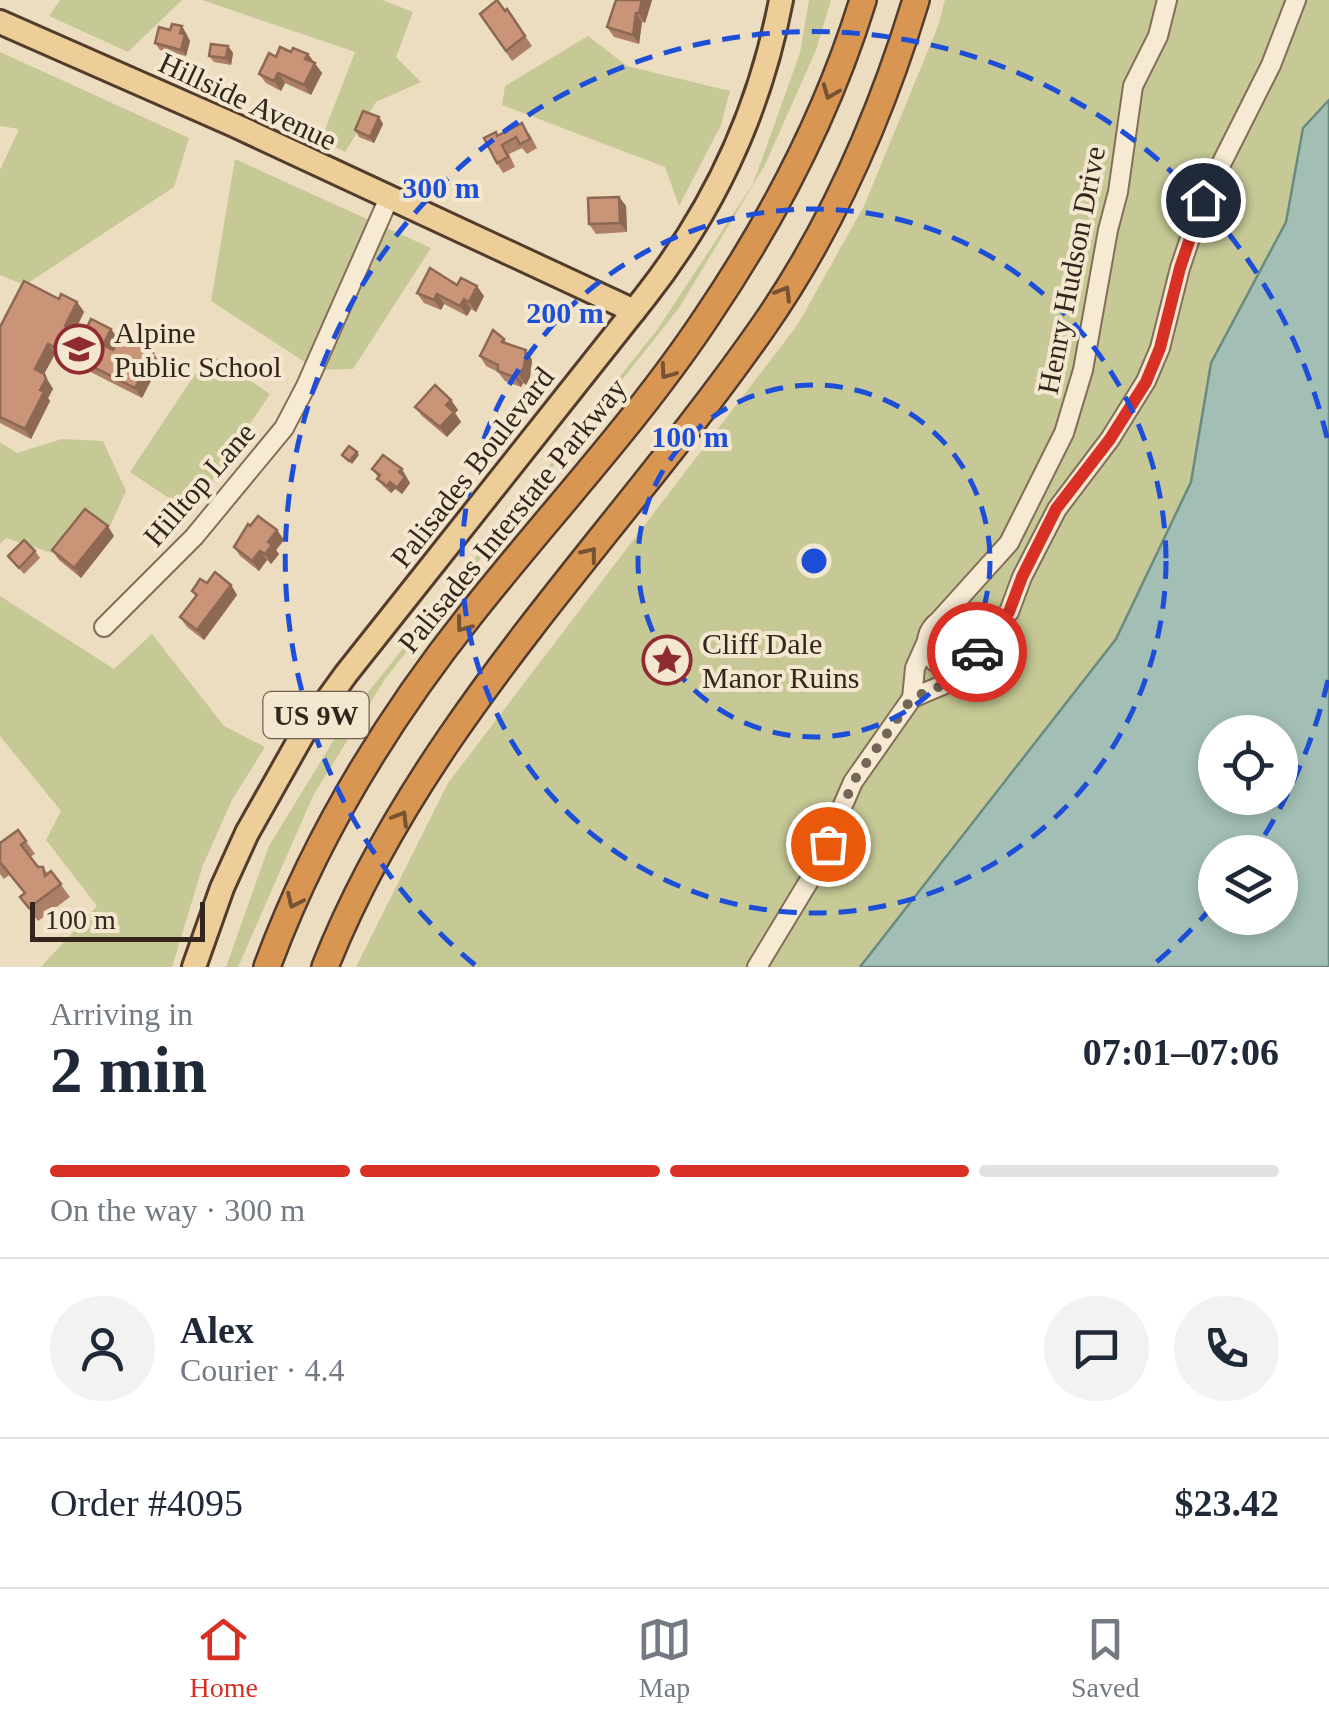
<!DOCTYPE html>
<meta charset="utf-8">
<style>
:root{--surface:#fff;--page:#f2f2f3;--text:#1f2937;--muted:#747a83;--line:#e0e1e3;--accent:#d93025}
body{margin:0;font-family:Georgia,serif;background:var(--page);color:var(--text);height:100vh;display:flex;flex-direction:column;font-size:38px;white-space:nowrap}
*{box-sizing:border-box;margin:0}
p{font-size:32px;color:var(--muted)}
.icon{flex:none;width:55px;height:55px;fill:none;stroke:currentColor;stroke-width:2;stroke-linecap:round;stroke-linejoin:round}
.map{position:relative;height:967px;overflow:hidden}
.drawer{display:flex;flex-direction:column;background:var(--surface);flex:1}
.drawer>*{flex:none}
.tools{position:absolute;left:1198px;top:715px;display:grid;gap:20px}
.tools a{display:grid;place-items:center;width:100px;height:100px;border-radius:50%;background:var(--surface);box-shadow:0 5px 15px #0003;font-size:50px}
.scale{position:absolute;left:30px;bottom:25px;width:175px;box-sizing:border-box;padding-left:10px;border:5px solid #34261d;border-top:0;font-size:28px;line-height:35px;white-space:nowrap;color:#34261d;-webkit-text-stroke:8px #f4e7cf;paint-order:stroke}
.pin{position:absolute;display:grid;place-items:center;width:85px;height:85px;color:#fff;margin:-42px;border:5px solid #fff;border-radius:50%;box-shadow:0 2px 10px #0007}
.courier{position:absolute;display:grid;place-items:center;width:100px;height:100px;margin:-50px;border:8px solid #d93025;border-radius:50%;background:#fff;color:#222;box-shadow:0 2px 12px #0007}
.overview em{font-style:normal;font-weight:800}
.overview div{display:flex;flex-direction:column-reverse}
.overview{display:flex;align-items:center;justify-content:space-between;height:170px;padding:0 50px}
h1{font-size:65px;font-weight:800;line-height:75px}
.bar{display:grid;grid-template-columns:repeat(4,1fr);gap:15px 10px;align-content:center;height:120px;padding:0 50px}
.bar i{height:12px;border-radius:8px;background:var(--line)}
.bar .selected{background:var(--accent)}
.bar p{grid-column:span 4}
.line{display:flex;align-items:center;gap:25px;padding:0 50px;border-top:2px solid var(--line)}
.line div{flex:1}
.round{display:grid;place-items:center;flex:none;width:105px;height:105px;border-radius:52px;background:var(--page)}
.tab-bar{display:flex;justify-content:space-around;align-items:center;height:140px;border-top:2px solid var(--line);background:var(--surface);font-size:28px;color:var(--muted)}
.tab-bar a{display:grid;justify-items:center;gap:5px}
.tab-bar .selected{color:var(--accent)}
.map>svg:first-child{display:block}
.green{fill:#c6c995}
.water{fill:#a3beb4;stroke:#6a8b81;stroke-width:2.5;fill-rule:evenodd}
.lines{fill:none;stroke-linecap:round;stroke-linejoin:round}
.minor-casing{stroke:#846d59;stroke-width:22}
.major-casing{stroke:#523c2d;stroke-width:28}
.highway-casing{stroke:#523c2d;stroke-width:30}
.minor{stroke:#f7ead3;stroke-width:18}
.major{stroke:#eece98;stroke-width:22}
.highway{stroke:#d99653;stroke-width:25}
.wall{fill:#ad7f66}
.shaded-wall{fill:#8d6853}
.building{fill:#c99477;stroke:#8d6853;stroke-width:2.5}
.oneway{stroke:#765333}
.done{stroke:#746656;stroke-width:10;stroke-dasharray:0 18}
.route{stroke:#d93025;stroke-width:12}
.ring{fill:none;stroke:#1d4ed8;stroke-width:5;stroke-dasharray:18 12}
.labels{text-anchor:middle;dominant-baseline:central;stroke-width:8;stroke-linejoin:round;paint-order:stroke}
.shield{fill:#f4e7cf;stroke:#6e6052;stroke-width:2.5}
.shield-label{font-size:28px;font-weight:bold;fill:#34261d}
.street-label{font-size:30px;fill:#34261d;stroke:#f4e7cf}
.poi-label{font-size:30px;fill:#34261d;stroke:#f4e7cf;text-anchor:start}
.centre{fill:#1d4ed8;stroke:#f4e7cf;stroke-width:5}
.ring-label{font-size:30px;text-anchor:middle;font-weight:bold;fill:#1d4ed8;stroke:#f4e7cf;stroke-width:8;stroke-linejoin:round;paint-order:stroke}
</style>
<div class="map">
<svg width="1329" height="967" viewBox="0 0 1329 967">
<rect width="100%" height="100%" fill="#ecdcc0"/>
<g class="green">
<polygon points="60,0 182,0 128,52 49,16"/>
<polygon points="202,0 382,0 413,12 396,57 421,82 376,102 345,152 321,140 355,52"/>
<polygon points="809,0 831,0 816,50 765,165 679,308 385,679 313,796 238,967 226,967 269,846 346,720 657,330 753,184 800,53"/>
<polygon points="945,0 1329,0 1329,100 1303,128 1286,222 1211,363 1191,482 1116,639 860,967 356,967 448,783 798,324 864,206 938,26"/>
<polygon points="588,36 627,66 730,91 721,125 679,206 665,167 502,105 505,86"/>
<polygon points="0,52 189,138 174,187 25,285 0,275 0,170 19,129 0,126"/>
<polygon points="235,159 431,248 353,369 317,370 211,301"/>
<polygon points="209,353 270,394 191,513 130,472"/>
<polygon points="62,439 103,441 126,491 110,526 88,510 52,553 6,538 0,544 0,442 17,453"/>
<polygon points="0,596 114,669 152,634 224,726 265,747 232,800 203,865 172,967 41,967 97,906 46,840 61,811 0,736"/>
</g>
<path class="water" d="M 1329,100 L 1329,967 L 860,967 L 1116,639 L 1191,482 L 1211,363 L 1286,222 L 1303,128 ZM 1215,732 L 1280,732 L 1280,798 L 1215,798 ZM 1215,852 L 1280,852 L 1280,918 L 1215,918 Z"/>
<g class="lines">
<g class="minor-casing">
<g id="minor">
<circle cx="953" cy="643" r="26"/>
<polyline points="936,624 1009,543 1064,433 1083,370 1108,230 1118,192 1133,86 1158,36 1167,0"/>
<polyline points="104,627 194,537 284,428 306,386 389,198"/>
<polyline points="976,632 993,626 1009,612 1022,577 1057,509 1110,439 1146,381 1160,348 1180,268 1203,200 1271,65 1296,0"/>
<polyline points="912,698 950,682 963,667"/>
<polyline points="757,967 812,876 853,782 912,698 915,668 927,641"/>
</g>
</g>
<g class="major-casing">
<g id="major">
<polyline points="0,22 234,125 634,311"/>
<path d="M 194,967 L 222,888 L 247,833 L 304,732 L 346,674 L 645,297 C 715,208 760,111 781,0"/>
</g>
</g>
<g class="highway-casing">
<g id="highway">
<path d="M 267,967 C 314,839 386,721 471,614 C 549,515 636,423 706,318 C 773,219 828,114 863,0"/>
<path d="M 325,967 C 421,724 616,538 763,327 C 832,228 881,115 916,0"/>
</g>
</g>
<use href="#minor" class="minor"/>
<use href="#major" class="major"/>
<use href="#highway" class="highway"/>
</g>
<g class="wall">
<polygon points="652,0 645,23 642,22 639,44 614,37 607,27"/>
<polygon points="507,9 532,46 512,61 480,14 505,11"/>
<polygon points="182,26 190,41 186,56 160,50 155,43 170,30"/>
<polygon points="228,46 233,53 231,65 214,62 209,56"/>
<polygon points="291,52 308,54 322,73 311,95 285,83 281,91 266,83 259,74 276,57"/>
<polygon points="379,117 383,124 374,143 359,137 355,130"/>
<polygon points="529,133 537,148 527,154 522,148 509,154 515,167 503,173 497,163 498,135"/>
<polygon points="619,197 626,206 627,232 596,234 589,224"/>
<polygon points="457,285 484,296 476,312 471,309 467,316 444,304 441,310 424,303 417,293"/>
<polygon points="59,299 77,302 84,312 75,331 83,335 111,329 118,339 113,349 153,353 160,363 142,398 55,354 44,374 53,389 48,398 50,401 31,439 0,423 0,327"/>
<polygon points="504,339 507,344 526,350 532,360 530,377 526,385 523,383 521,387 505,381 498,372 486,366 480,356"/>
<polygon points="451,400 458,410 455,413 461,422 447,437 422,416 415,407"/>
<polygon points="372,469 406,475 405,477 410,483 402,494 395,489 391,493 382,485 377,479 378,477"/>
<polygon points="250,526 277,530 284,540 276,550 279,554 271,564 267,560 259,571 240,556 234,547"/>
<polygon points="114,536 81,578 59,560 52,550"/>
<polygon points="35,551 40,558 24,574 8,556"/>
<polygon points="207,583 231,585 237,595 204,640 187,627 180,617 196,597 192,591"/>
<polygon points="18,830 35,854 30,857 38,867 43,867 48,874 51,871 70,897 38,921 20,897 24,893 9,875 4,879 0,874 0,843"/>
</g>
<g class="shaded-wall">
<polygon points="642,0 652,0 645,23 639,13"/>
<polygon points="636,13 642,22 639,44 633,35"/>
<polygon points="182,26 190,41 186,56 181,50 180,33"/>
<polygon points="228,46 233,53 231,65 226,58"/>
<polygon points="308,54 322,73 311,95 304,85 305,59"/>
<polygon points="278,73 285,83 281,91 274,81"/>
<polygon points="379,117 383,124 374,143 370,137"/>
<polygon points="619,197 626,206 627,232 620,223"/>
<polygon points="477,286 484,296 476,312 469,302"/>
<polygon points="437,294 444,304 441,310 434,300"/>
<polygon points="464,299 471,309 467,316 460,306"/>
<polygon points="77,302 84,312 72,336 65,326"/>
<polygon points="111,329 118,339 110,355 103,345"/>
<polygon points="48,344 55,354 44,374 53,389 48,398 50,401 31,439 25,429 40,390 35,369"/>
<polygon points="526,350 532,360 530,377 526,385 519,375"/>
<polygon points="153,353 160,363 142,398 135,388"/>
<polygon points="516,374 523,383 521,387 514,377"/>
<polygon points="451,400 458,410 455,413 461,422 447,437 440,427 446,405"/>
<polygon points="357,452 359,455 352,464 349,461"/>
<polygon points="402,469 410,483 402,494 397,488 399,472"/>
<polygon points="390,482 395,489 391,493 387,486"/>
<polygon points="108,526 114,536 81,578 74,568"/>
<polygon points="277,530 284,540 276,550 279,554 271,564 265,554 268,542"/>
<polygon points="260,551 267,560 259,571 252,561"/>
<polygon points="231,585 237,595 204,640 197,630"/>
</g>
<g class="building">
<polygon points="497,0 505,11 507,9 525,36 506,51 480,14"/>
<polygon points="616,0 642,0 639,13 636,13 633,35 607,27"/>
<polygon points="172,24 182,26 180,33 185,34 181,50 155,43 159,27 170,30"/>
<polygon points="211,44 228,46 226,58 209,56"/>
<polygon points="280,47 291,52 293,48 308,54 305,59 315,63 304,85 278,73 274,81 259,74 269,53 276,57"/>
<polygon points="363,111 379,117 370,137 355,130"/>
<polygon points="522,123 530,139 520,144 516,137 502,145 508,157 497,163 484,138 496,132 497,136"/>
<polygon points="619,197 620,223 589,224 588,198"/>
<polygon points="430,268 457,285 461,278 477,286 469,302 464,299 460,306 437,294 434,300 417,293"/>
<polygon points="24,281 59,299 61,294 77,302 65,326 83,335 91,319 111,329 103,345 113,350 120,336 153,353 135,388 48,344 35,369 44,374 46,379 40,390 44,392 25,429 0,417 0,327"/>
<polygon points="493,330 504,339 502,342 526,350 524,367 519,375 516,374 514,377 498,371 498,365 480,356"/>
<polygon points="435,385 451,400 446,405 454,412 440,427 415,407"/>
<polygon points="349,446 357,452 349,461 342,455"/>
<polygon points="383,455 402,469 399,472 405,477 397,488 390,482 387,486 377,479 380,475 372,469"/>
<polygon points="85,509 108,526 74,568 52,550"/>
<polygon points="258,516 277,530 268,542 272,545 265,554 260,551 252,561 234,547 248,524 250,526"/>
<polygon points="24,540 35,551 19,568 8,556"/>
<polygon points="215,572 231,585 197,630 180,617 197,595 192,591 200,579 207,583"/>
<polygon points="18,830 26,841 21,845 38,867 43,867 45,876 51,871 61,884 29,908 20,897 25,893 0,862 0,843"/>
</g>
<defs><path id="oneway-chevron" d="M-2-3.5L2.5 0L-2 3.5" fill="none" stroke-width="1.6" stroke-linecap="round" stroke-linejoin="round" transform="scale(2.5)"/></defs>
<g class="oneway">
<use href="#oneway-chevron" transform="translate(830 92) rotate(112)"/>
<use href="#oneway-chevron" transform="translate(784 293) rotate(-59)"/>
<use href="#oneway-chevron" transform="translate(667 372) rotate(126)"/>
<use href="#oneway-chevron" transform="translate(590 554) rotate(-52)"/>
<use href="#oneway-chevron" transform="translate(463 625) rotate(127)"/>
<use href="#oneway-chevron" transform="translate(401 818) rotate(-59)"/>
<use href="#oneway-chevron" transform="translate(294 901) rotate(115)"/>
</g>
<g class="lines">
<polyline class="done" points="828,844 853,782 912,698 950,682 977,652"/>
<polyline class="route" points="977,652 976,632 993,626 1009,612 1022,577 1056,509 1110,439 1146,382 1160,348 1180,268 1203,200"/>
</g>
<g class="ring">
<circle cx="814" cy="561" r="176"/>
<circle cx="814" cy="561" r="352"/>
<path d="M1328 680A528 528 0 0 1 1254 852M1212 907A528 528 0 0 1 1153 965M475 965A528 528 0 1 1 1328 442"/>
</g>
<defs>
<g id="school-ring" transform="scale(2.5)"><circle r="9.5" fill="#f4e7cf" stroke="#902b32" stroke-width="1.5"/><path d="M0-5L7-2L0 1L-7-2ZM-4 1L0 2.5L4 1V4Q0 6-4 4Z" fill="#902b32"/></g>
<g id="sight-ring" transform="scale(2.5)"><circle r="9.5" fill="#f4e7cf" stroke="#902b32" stroke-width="1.5"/><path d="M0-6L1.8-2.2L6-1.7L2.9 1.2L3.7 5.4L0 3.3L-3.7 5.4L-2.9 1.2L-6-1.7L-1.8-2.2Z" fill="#902b32"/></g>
</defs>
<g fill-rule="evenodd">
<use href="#school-ring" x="79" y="349"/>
<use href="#sight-ring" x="667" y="660"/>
</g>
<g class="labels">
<rect class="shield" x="263.5" y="692" width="105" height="46" rx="8"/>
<g class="shield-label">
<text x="316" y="715">US 9W</text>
</g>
<g class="street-label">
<text transform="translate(248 101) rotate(25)">Hillside Avenue</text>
<text transform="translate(1071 270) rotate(-79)">Henry Hudson Drive</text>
<text transform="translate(472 467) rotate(-52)">Palisades Boulevard</text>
<text transform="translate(199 484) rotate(-49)">Hilltop Lane</text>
<text transform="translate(512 515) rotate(-51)">Palisades Interstate Parkway</text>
</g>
<g class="poi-label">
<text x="114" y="332">Alpine<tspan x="114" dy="34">Public School</tspan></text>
<text x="702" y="643">Cliff Dale<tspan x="702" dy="34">Manor Ruins</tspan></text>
</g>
</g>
<circle cx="814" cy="561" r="15" class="centre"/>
<g class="ring-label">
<text x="441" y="198">300 m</text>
<text x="565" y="323">200 m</text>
<text x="690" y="447">100 m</text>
</g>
</svg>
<div class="tools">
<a><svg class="icon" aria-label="locate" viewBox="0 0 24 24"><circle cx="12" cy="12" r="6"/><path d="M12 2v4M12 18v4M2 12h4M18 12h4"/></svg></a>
<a><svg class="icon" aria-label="layers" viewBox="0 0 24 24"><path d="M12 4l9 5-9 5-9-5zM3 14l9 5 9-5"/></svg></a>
</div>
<div class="scale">100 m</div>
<div class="pin" style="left:828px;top:844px;background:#ea580c"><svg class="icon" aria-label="bag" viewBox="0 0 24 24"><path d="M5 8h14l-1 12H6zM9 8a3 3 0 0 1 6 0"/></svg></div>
<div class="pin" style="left:1203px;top:200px;background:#1f2937"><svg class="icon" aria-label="home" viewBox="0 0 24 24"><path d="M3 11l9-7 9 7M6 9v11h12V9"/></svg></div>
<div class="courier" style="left:977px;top:652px"><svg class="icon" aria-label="car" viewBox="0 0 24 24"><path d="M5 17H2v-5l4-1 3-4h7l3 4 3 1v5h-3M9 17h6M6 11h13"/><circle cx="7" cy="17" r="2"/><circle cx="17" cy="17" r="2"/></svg></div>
</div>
<section class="drawer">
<div class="overview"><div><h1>2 min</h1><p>Arriving in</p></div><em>07:01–07:06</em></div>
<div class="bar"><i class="selected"></i><i class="selected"></i><i class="selected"></i><i></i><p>On the way · 300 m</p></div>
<div class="line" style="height:180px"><a class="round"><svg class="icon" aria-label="person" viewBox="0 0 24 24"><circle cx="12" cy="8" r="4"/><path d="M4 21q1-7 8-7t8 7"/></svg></a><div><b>Alex</b><p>Courier · 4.4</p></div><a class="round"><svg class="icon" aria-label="chat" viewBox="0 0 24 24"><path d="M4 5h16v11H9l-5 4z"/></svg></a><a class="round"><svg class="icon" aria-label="phone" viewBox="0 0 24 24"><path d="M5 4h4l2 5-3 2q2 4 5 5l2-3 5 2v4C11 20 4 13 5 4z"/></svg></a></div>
<div class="line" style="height:130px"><div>Order #4095</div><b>$23.42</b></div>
</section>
<nav class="tab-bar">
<a class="selected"><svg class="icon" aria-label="home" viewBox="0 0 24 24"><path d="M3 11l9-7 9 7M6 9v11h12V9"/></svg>Home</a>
<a><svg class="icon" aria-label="map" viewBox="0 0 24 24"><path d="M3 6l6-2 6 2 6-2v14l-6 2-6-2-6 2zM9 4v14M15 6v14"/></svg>Map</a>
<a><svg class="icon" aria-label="saved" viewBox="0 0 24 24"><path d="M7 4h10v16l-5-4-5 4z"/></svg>Saved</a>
</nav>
